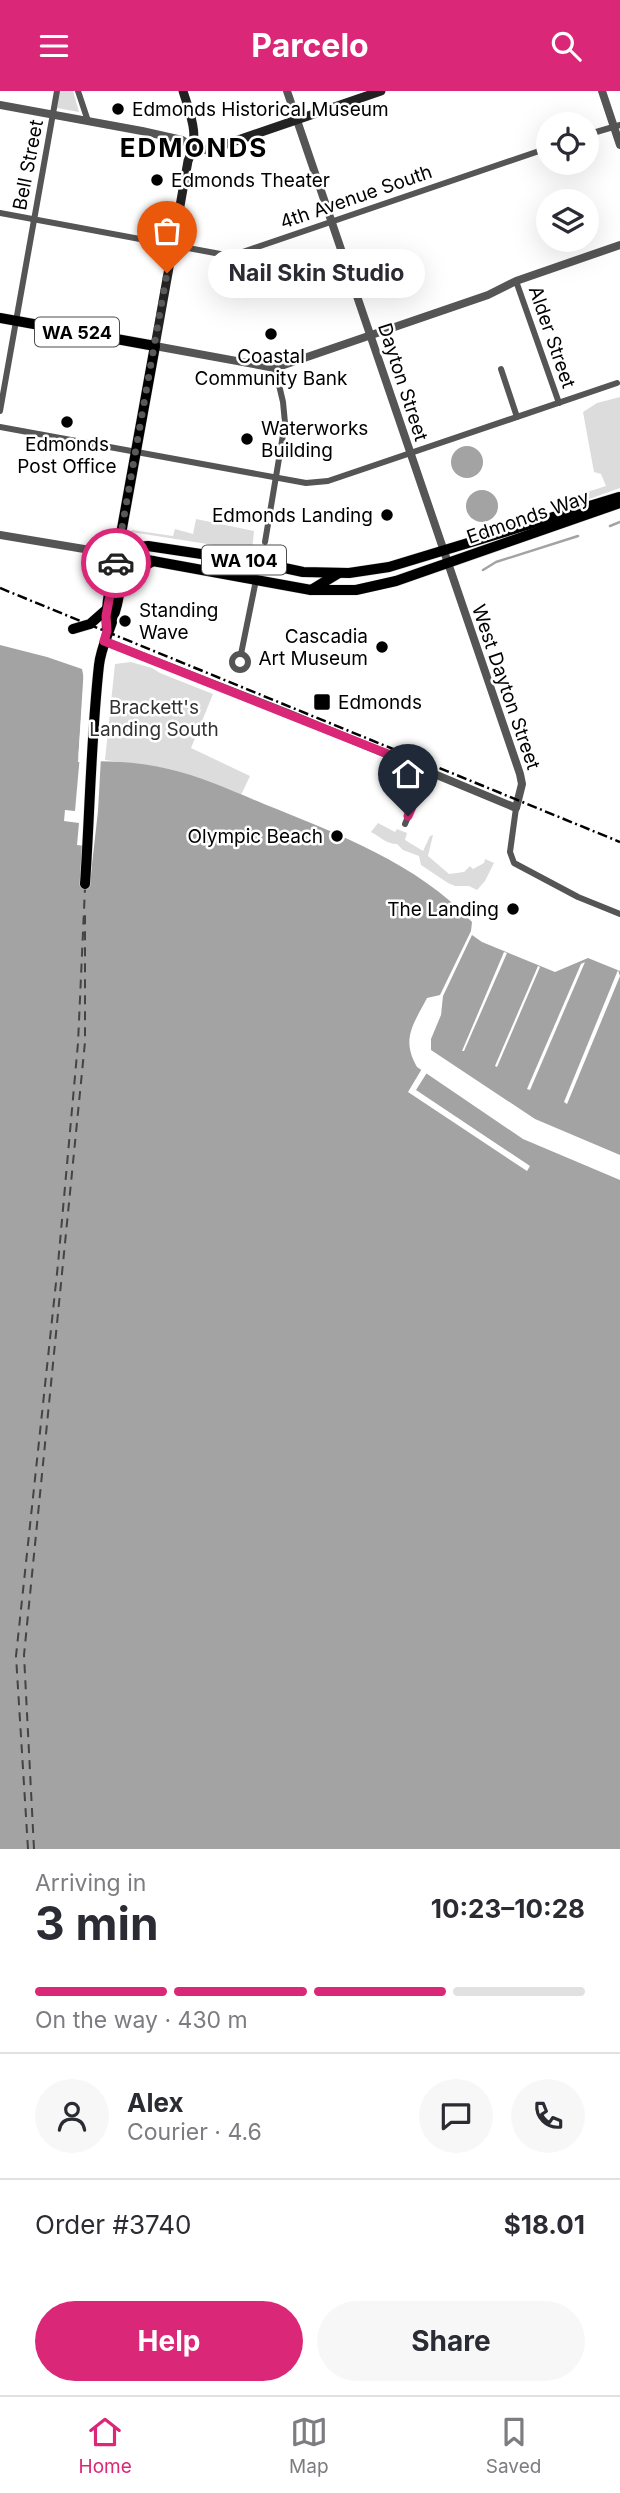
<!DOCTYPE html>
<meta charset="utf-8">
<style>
:root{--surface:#fff;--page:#f7f7f7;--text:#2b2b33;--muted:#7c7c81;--line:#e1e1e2;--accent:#db2777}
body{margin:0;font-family:Inter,sans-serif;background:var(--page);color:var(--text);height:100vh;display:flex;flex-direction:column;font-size:26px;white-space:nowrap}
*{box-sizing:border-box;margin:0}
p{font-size:23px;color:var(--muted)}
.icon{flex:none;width:38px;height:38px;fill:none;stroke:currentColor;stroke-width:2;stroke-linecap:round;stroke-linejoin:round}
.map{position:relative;height:1758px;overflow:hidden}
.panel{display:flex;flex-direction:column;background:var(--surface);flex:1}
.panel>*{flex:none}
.tools{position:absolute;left:536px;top:21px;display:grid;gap:14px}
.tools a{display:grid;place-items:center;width:63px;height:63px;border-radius:50%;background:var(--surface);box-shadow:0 7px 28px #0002;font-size:35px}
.pin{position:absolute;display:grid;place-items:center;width:60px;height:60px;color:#fff;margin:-72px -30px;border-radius:50% 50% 50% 0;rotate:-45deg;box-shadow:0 0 7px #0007}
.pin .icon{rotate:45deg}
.courier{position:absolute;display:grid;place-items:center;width:70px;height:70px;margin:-35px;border:5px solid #db2777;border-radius:50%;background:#fff;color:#222;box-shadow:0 2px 9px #0007}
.bubble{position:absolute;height:49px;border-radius:24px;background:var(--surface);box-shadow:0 7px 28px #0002;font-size:23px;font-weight:700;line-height:49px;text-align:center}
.summary em{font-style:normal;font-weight:700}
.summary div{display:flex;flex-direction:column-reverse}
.summary{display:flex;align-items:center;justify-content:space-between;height:119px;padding:0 35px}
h1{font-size:46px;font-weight:700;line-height:52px}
.bar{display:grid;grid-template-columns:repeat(4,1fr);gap:10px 7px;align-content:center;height:84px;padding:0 35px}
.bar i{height:9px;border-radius:5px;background:var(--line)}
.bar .active{background:var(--accent)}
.bar p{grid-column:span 4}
.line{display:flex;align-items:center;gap:18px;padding:0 35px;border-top:2px solid var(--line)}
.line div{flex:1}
.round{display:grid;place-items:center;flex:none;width:74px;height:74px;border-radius:37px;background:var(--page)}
.cta{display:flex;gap:14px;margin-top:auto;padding:14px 35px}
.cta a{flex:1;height:80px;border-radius:42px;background:var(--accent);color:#fff;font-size:28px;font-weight:700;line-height:80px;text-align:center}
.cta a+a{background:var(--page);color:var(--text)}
header{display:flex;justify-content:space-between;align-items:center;height:91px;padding:0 35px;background:var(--accent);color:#fff;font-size:32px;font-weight:700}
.menu{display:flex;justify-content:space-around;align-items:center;height:98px;border-top:2px solid var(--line);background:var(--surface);font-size:19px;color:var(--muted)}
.menu a{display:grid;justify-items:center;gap:4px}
.menu .active{color:var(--accent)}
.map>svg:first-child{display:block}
.green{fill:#dcdcdc}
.water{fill:#a3a3a3}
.pier{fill:#fff}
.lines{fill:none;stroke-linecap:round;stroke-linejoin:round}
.stream{stroke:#a3a3a3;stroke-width:2.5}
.ferry{stroke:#444;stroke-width:2;stroke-dasharray:9 7;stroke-linecap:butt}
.primary-casing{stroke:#dbdbdb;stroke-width:11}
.minor{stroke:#555;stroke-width:6}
.tertiary{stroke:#555;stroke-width:8}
.secondary{stroke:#222;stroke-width:9}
.primary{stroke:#000;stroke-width:10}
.rail{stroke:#000;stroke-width:2.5;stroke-dasharray:10 3.5 2 3.5;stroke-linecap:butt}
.done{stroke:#595959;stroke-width:7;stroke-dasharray:0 12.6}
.route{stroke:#db2777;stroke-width:9}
.poi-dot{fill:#000;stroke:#fff;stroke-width:2.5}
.labels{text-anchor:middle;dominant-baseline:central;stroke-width:5;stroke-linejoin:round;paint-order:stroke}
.shield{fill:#fff;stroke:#4c4c4c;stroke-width:2}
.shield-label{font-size:18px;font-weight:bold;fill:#000}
.poi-label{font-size:19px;fill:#000;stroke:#fff;text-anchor:start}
.street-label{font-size:19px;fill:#000;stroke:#fff}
.park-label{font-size:19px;fill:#333;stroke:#fff}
.district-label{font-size:26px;font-weight:bold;letter-spacing:2px;fill:#000;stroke:#fff}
</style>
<header><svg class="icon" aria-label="menu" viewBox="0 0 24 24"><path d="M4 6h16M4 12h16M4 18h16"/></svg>Parcelo<svg class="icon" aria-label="search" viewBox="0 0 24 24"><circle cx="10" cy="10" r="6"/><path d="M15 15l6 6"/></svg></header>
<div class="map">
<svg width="620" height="1758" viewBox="0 0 620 1758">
<rect width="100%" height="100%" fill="#fff"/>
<g class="green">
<polygon points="59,0 73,0 79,21 57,17"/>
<polygon points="620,306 620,397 589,408 581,403 606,395 601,383 594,381 583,321 597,312"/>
<polygon points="196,428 254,440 252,460 131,441 132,439 173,445 175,438 193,443"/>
<polygon points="131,571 152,577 160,582 213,603 191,657 250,685 241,704 170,678 105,669 115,573"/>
<path d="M 378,732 L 395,741 L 397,738 L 407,742 L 405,749 L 423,760 L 430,745 L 433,744 L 428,765 L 449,783 L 464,781 L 470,775 L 473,778 L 484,772 L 485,768 L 494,772 L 485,790 L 477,799 L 469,795 L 455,795 L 448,792 L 421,774 L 419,765 L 403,759 L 397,753 C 386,753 381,746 371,741 Z"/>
</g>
<g class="water">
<circle cx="467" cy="371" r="16"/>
<circle cx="482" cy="415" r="16"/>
<path d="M 0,554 L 47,566 L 82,578 L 84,588 L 78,671 C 109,669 138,671 169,678 C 202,686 233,700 264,713 C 338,743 417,772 472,831 L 471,840 L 440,904 L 427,907 C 413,934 401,948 417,976 L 523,1048 L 620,1089 L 620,1758 L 0,1758 Z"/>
<polygon points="472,844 482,851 555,881 588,867 620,880 620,1064 535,1028 431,959 431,948 441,924 443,905"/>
</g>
<g class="pier">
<polygon points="84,575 88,588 82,667 101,666 98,720 90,791 85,755 77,754 79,732 64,730 65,719 75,720 84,619 78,671"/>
<polygon points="504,861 507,862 464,960 462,960"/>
<polygon points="585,871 530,999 527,998 581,873"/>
<polygon points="538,875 540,876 497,976 495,975"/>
<polygon points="618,879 620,885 567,1013 564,1011"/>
<polygon points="423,976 428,980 416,999 530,1075 527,1080 408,1001"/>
</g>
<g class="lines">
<g class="stream">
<polyline points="610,435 620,431"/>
<polyline points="483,479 496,471 578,445"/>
</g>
<g class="ferry">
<polyline points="28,1758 16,1565 58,1173 78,952 85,797"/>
<polyline points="34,1758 24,1564 85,951 85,822"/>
</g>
<g class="primary-casing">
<g id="primary">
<path d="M 0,227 L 155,255 L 119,454 C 119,462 122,469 122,475 C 122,492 118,512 113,528 C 108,544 101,557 99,574 C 91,646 90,720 85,793"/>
<polyline points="120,463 138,456 148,455 261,472 303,481 349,482 389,476 619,406"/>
<polyline points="120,464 311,499 356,499 396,490 620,412"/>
<polyline points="120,494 128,485 153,470"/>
<polyline points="311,499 339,482"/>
<polyline points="73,538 90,533 107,518"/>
<path d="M 107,538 C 105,515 111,485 120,464"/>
</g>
</g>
<g class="minor">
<polyline points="78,0 88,30"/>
<polyline points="586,44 620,34"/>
<polyline points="0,122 231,165 548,57"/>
<polyline points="516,190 559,312"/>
<polyline points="501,278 517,326"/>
<polyline points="0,320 57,0"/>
<polyline points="0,336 306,392 328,390 617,292"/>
<polyline points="265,451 285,332 283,311 275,277"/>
<polyline points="241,563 256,489"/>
<circle cx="240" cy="571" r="8"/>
<polyline points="516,717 510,761 514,772 578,806 620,823"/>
<polyline points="405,733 428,679"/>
</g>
<g class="tertiary">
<polyline points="602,0 620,54"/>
<polyline points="0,14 142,40 182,49 195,57"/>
<polyline points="155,255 275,277 488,204 516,190 620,154"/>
<polyline points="0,444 120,464"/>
<polyline points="104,550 290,623 516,717 522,693 520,683 287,0"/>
</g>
<g class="secondary">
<polyline points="195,57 209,59 381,0"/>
<path d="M 155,255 L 188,70 C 200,44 191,26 183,0"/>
</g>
<use href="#primary" class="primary"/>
<polyline class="rail" points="0,497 620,751"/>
</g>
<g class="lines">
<polyline class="done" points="116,472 120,464 119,454 167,182"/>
<polyline class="route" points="116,472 106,525 107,540 104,550 428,679 408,725"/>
</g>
<g class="poi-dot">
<circle cx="118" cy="18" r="7"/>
<circle cx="157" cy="89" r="7"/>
<circle cx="271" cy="243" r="7"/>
<circle cx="67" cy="331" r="7"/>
<circle cx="247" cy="348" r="7"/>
<circle cx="387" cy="424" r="7"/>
<circle cx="125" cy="530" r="7"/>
<circle cx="382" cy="556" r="7"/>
<rect x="313" y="602" width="18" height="18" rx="3.5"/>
<circle cx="337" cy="745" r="7"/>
<circle cx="513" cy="818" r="7"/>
</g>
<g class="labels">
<g class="shield">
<rect x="35" y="226.5" width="84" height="29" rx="5"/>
<rect x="202" y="454.5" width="84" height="29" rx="5"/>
</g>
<g class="shield-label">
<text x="77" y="241">WA 524</text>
<text x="244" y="469">WA 104</text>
</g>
<g class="poi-label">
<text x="132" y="18">Edmonds Historical Museum</text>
<text x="171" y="89">Edmonds Theater</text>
<text x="271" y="265" text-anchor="middle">Coastal<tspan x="271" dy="22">Community Bank</tspan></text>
<text x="261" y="337">Waterworks<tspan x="261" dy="22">Building</tspan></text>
<text x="67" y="353" text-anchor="middle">Edmonds<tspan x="67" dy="22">Post Office</tspan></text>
<text x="373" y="424" text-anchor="end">Edmonds Landing</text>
<text x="139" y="519">Standing<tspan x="139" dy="22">Wave</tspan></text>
<text x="368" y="545" text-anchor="end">Cascadia<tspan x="368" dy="22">Art Museum</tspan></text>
<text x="338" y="611">Edmonds</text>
<text x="323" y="745" text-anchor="end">Olympic Beach</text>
<text x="499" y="818" text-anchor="end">The Landing</text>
</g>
<g class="street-label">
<text transform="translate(28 74) rotate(-79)">Bell Street</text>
<text transform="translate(356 106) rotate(-19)">4th Avenue South</text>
<text transform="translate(552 246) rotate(71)">Alder Street</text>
<text transform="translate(403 291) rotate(72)">Dayton Street</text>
<text transform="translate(528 426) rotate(-19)">Edmonds Way</text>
<text transform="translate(506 596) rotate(71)">West Dayton Street</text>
</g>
<g class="park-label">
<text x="154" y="616">Brackett's<tspan x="154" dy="22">Landing South</tspan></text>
</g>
<g class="district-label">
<text x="194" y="56">EDMONDS</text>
</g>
</g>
</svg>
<div class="tools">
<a><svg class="icon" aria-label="locate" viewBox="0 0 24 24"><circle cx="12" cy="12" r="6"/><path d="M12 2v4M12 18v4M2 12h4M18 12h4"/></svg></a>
<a><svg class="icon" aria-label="layers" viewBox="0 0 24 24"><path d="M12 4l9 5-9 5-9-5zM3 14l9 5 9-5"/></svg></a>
</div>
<div class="pin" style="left:167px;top:182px;background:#ea580c"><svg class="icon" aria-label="bag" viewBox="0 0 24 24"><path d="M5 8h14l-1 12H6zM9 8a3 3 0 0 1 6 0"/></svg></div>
<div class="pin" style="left:408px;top:725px;background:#1f2937"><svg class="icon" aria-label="home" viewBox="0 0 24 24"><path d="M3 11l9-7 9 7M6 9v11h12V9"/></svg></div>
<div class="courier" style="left:116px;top:472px"><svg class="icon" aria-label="car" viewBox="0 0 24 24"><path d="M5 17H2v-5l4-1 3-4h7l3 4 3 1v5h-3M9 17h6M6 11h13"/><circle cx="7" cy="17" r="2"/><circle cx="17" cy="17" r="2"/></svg></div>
<div class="bubble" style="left:208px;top:158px;width:217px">Nail Skin Studio</div>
</div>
<section class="panel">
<div class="summary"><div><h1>3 min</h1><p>Arriving in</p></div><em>10:23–10:28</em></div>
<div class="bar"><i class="active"></i><i class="active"></i><i class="active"></i><i></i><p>On the way · 430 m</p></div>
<div class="line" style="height:126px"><a class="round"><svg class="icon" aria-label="person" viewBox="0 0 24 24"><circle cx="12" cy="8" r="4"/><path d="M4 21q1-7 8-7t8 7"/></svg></a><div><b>Alex</b><p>Courier · 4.6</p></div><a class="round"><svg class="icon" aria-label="chat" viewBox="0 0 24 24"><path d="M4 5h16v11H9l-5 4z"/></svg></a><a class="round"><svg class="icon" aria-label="phone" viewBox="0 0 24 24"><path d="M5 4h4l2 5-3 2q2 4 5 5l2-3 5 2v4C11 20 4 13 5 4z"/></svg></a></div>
<div class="line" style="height:91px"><div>Order #3740</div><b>$18.01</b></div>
<div class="cta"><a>Help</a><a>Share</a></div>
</section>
<nav class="menu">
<a class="active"><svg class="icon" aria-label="home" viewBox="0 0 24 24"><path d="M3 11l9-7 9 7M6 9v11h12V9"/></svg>Home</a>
<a><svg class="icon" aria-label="map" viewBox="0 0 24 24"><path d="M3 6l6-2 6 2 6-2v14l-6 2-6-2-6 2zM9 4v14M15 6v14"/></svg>Map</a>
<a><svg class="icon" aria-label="saved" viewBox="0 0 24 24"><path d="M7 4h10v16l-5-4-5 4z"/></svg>Saved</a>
</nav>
